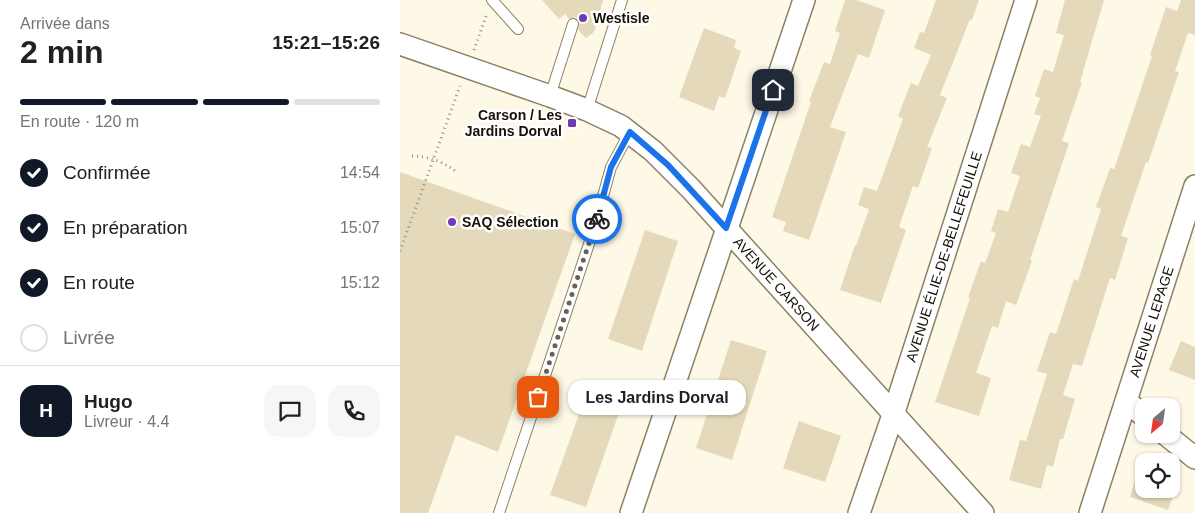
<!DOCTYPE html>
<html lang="fr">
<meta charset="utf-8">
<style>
:root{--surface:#fff;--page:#f6f6f6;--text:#202124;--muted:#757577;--line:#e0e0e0;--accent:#111827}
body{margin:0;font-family:Helvetica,sans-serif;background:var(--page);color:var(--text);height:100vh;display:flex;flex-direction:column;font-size:19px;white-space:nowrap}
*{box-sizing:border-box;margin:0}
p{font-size:16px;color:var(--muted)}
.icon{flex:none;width:28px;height:28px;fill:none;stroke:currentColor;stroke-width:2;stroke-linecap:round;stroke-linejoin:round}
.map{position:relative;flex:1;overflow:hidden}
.drawer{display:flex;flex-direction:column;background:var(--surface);width:400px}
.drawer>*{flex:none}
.needle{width:32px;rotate:209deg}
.fabs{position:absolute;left:735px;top:398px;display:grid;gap:10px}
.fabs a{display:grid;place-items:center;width:45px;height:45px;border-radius:10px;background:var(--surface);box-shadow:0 1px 4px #0004;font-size:25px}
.pin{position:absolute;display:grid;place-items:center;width:42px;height:42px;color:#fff;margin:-21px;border-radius:10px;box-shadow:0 2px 8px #0006}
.courier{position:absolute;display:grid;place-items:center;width:50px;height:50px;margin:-25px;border:4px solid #1a73e8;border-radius:50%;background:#fff;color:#222;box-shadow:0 1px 6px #0007}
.bubble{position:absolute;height:35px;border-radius:15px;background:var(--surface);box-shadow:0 1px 4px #0004;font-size:16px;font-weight:700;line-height:35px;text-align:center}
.overview em{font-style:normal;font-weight:700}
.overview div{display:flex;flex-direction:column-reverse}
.overview{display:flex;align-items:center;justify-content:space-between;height:85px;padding:0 20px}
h1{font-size:32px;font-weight:700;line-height:38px}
.bar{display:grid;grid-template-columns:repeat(4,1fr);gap:8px 5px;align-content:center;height:60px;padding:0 20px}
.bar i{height:6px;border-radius:4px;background:var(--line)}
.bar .selected{background:var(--accent)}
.bar p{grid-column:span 4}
.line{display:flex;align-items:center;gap:12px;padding:0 20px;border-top:1px solid var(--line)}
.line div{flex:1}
.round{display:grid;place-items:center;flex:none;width:52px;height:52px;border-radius:15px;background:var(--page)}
ol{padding:0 20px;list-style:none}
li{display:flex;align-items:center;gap:15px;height:55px}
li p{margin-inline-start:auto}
li .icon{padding:5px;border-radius:50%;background:var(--accent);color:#fff;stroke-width:4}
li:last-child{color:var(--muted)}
li i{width:28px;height:28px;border:2px solid var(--line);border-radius:50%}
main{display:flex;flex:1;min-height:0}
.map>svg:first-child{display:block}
.building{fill:#e4dabb}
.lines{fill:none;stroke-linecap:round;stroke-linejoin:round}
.lane-casing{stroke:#8b8165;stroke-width:12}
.street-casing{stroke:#8b8165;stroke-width:24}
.path{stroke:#948f80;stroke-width:3;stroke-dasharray:1 4;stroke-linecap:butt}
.lane{stroke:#fff;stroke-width:10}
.street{stroke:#fff;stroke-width:21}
.done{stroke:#676255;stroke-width:5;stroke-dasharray:0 9}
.route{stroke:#1a73e8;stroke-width:6}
.poi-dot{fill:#713ab0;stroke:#fff;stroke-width:2}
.labels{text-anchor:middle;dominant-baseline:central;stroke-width:5;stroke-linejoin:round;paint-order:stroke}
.poi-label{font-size:14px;font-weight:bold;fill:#151107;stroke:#fff;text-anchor:start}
.street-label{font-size:14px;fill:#151107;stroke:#fff}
</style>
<main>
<section class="drawer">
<div class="overview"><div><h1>2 min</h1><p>Arrivée dans</p></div><em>15:21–15:26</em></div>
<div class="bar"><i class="selected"></i><i class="selected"></i><i class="selected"></i><i></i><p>En route · 120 m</p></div>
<ol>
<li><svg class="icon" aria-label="check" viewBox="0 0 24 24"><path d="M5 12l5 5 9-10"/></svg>Confirmée<p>14:54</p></li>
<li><svg class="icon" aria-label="check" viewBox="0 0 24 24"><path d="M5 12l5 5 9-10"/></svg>En préparation<p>15:07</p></li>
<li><svg class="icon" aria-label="check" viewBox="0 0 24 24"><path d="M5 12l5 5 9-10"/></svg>En route<p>15:12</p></li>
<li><i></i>Livrée</li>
</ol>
<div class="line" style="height:90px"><b class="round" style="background:var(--accent);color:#fff">H</b><div><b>Hugo</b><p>Livreur · 4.4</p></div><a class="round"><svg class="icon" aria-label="chat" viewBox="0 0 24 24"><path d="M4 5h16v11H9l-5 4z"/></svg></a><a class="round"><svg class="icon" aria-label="phone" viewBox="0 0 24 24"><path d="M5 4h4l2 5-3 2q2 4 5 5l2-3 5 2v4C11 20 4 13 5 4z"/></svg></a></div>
</section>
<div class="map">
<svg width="795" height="513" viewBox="0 0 795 513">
<rect width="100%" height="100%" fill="#fef8e6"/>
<g class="building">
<polygon points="142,0 203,0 194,32 186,38 178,30 180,23 178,19 175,17 169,19 165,14 159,19"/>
<polygon points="445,0 456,0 485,10 469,58 458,54 430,127 446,132 409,240 383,231 386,222 372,217 411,102 409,101 424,62 430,64 440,33 435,31"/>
<polygon points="536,0 579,0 572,20 570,19 540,95 547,98 527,147 532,148 518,188 513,186 499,227 506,230 481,303 440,290 455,245 456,246 469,209 458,205 464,187 477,191 503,119 498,116 511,83 518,86 531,55 514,48 520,32 524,33"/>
<polygon points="665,0 704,0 680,82 682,82 662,141 669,143 630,260 632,261 616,305 606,301 598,328 592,326 576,373 591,378 579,416 535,402 570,298 568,297 581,261 585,263 596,233 591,231 598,209 608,212 620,176 611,173 621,144 630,147 641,116 634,114 640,98 635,96 644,69 653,72 664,35 656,33"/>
<polygon points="781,0 795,0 795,35 788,33 775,71 779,72 748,163 746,162 721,236 728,238 715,280 710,278 682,366 673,364 663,395 675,399 663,439 660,439 653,467 647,465 641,489 609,480 620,440 626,441 647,374 637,371 650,332 656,334 674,279 678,281 701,209 696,207 710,168 714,169 752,56 750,55 766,7 777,11"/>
<polygon points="304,28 336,40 334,48 341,51 325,98 319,96 314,111 279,97"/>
<polygon points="0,172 175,234 98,452 56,435 28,513 0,513"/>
<polygon points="245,230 278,241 242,351 208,339"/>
<polygon points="331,340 367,351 332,460 296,448"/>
<polygon points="781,341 795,347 795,380 769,370"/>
<polygon points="188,389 223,401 186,507 150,495"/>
<polygon points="399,421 441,436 425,482 383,468"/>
<polygon points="740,465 744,467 744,489 771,489 771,475 779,478 768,510 730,497"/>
</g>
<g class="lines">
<g class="lane-casing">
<g id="lane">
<polyline points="92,0 118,29"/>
<polyline points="150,96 173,24"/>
<polyline points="187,110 222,0"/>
<polyline points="99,513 194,229 211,167 230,132"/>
</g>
</g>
<g class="street-casing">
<g id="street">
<path id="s1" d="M 0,44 L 150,96 L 187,110 L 221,126 L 253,151 L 291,189 L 583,513"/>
<polyline points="726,401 744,416"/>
<polyline points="765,434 795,458"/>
<polyline points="231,513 404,0"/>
<path id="s2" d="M 459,513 L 493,415 L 626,0"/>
<path id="s3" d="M 690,513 L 795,186"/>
</g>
</g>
<g class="path">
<polyline points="74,50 86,16"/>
<path d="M 12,156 C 29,156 44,162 58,173"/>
<polyline points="0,251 60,86"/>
</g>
<use href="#lane" class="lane"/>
<use href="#street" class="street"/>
</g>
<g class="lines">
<polyline class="done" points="138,397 197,219"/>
<polyline class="route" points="197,219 211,167 230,132 268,165 326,228 373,90"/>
</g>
<g class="poi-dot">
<circle cx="183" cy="18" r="5"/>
<rect x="167" y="118" width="10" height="10" rx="2.5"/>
<circle cx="52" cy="222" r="5"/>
</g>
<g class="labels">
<g class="poi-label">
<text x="193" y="18">Westisle</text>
<text x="162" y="115" text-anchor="end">Carson / Les<tspan x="162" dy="16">Jardins Dorval</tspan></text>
<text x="62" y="222">SAQ Sélection</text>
</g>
<g class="street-label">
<text stroke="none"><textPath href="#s2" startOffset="270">AVENUE ÉLIE-DE-BELLEFEUILLE</textPath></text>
<text stroke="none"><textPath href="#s1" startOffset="458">AVENUE CARSON</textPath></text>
<text stroke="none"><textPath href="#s3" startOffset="201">AVENUE LEPAGE</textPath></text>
</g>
</g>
</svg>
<div class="fabs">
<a><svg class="needle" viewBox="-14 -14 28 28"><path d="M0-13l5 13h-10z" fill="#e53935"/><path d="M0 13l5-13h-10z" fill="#757577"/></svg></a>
<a><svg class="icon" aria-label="locate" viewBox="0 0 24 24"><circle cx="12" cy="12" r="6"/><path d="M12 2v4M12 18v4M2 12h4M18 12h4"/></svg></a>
</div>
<div class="pin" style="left:138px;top:397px;background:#ea580c"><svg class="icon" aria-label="bag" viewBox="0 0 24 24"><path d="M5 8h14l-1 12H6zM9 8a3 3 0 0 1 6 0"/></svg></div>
<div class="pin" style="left:373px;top:90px;background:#1f2937"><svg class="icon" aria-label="home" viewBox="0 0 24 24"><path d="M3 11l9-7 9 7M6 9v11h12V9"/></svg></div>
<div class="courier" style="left:197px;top:219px"><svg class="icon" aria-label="bike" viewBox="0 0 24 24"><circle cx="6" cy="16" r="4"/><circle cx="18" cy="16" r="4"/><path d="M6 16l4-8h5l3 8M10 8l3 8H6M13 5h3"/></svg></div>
<div class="bubble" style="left:168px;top:380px;width:178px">Les Jardins Dorval</div>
</div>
</main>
